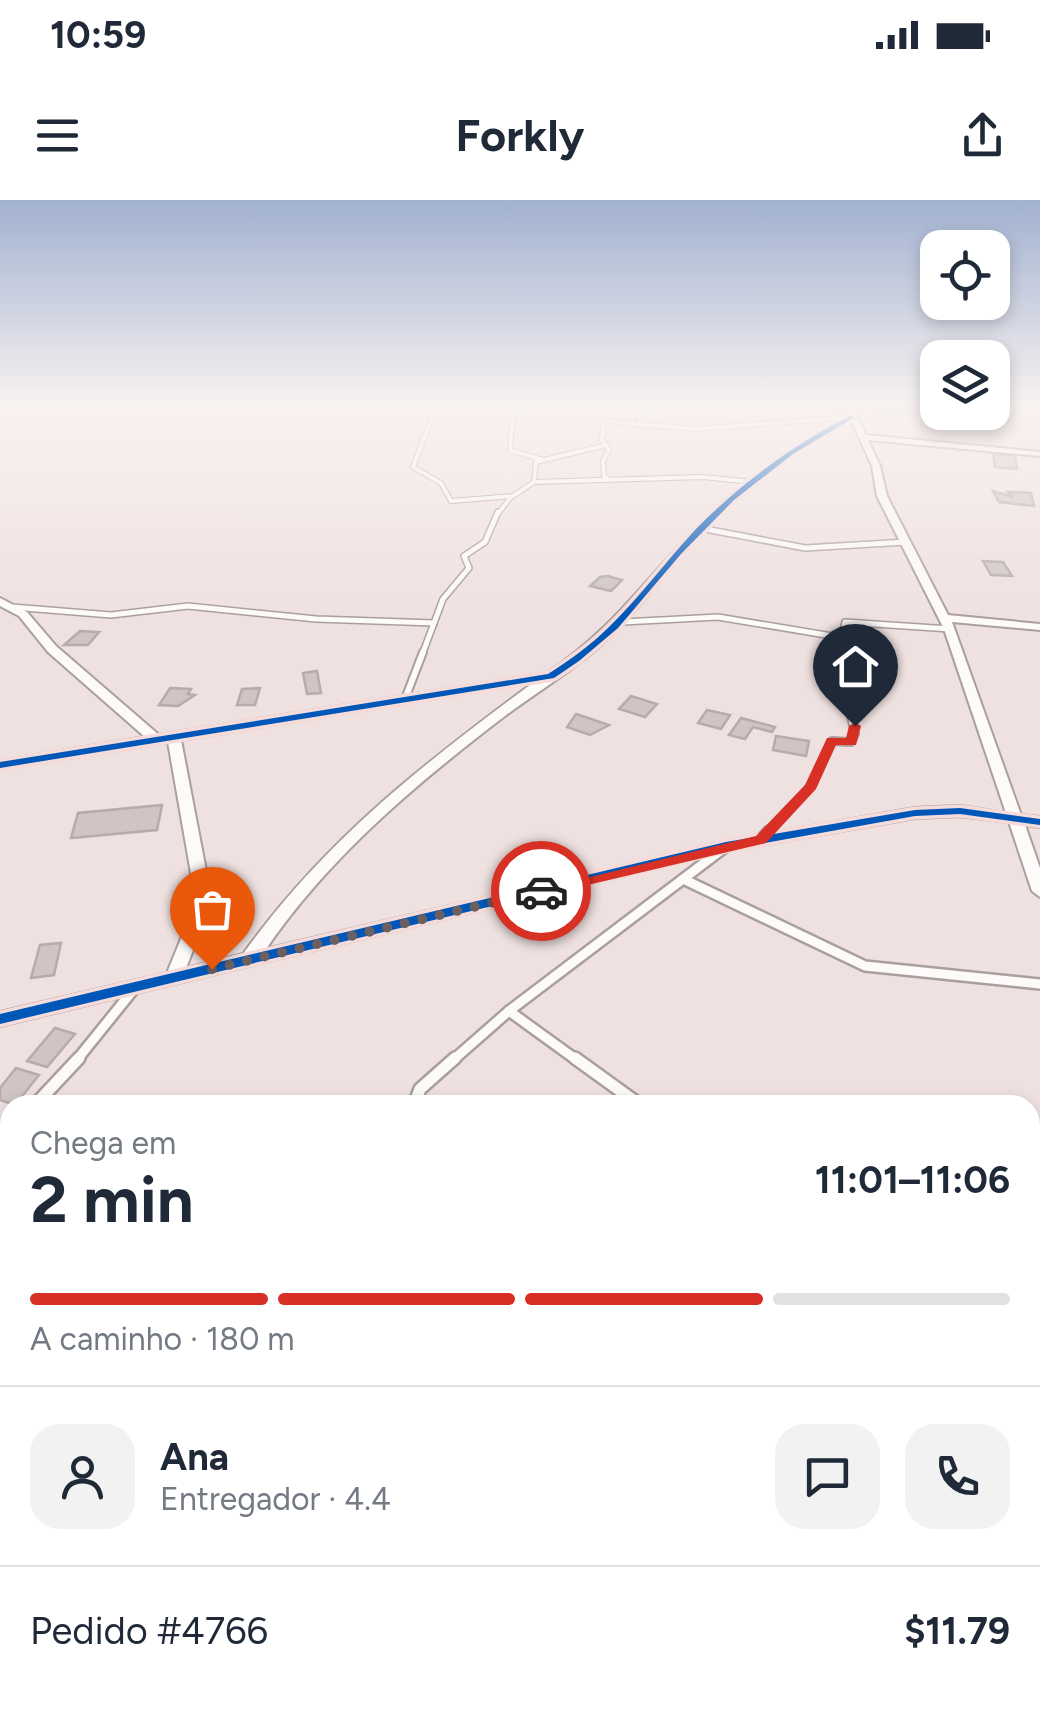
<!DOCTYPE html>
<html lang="pt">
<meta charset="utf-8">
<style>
:root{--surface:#fff;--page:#f2f2f3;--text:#1f2937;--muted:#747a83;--line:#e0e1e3;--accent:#d93025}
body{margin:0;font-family:Figtree,sans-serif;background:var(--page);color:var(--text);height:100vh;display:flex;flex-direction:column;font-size:38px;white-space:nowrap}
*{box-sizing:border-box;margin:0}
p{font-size:32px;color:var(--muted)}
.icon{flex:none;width:55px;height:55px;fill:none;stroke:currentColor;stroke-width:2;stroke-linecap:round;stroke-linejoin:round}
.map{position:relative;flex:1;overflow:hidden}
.details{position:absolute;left:0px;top:895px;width:1040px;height:622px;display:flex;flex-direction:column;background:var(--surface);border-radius:30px 30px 0 0;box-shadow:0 5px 15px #0003}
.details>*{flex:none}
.fabs{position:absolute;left:920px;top:30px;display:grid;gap:20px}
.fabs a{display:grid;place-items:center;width:90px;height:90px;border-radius:20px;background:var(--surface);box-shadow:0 5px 15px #0003;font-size:50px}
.pin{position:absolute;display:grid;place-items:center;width:85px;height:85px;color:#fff;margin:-102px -42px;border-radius:50% 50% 50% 0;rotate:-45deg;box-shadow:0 0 10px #0007}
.pin .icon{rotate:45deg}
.courier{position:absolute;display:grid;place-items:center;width:100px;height:100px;margin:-50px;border:8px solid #d93025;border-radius:50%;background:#fff;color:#222;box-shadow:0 2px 12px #0007}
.head em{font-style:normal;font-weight:700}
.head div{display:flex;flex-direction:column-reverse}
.head{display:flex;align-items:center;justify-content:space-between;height:170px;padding:0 30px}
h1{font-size:65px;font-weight:700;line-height:75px}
.bar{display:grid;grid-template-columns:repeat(4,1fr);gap:15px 10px;align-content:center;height:120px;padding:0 30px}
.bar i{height:12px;border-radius:8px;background:var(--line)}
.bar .active{background:var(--accent)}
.bar p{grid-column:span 4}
.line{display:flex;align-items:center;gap:25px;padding:0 30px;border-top:2px solid var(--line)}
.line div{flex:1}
.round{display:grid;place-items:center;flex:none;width:105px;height:105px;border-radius:30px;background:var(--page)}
.status{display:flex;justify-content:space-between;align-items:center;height:70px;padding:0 50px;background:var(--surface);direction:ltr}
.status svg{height:28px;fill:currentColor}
header{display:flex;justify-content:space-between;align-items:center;height:130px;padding:0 30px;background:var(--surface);font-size:45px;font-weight:700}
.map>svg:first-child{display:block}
.building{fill:#d0c5c4;stroke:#b6acab;stroke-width:2.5}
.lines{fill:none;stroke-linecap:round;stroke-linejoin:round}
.lane-far5-casing{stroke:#aa9f9e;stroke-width:6}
.lane-far4-casing{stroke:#aa9f9e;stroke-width:8}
.lane-far3-casing{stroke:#aa9f9e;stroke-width:10}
.lane-far2-casing{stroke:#aa9f9e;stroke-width:14}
.lane-far1-casing{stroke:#aa9f9e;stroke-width:16}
.lane-casing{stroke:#aa9f9e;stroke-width:19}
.street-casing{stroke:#aa9f9e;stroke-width:4}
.lane-far5{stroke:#fdfafa;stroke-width:4}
.lane-far4{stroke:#fdfafa;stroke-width:5}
.lane-far3{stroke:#fdfafa;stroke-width:6}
.lane-far2{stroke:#fdfafa;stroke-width:9}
.lane-far1{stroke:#fdfafa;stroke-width:11}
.lane{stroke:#fdfafa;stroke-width:14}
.street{fill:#fdfafa;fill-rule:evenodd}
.cycleway-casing{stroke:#f5dbda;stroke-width:7}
.cycleway{fill:#0057b8;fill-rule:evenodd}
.route{fill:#d93025}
.done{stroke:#6b605f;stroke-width:10;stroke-dasharray:0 18}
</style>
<div class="status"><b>10:59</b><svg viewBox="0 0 49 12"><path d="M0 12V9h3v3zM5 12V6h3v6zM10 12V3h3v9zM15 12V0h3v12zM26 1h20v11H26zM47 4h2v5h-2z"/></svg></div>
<header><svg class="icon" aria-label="menu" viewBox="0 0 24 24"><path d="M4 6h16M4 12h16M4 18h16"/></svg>Forkly<svg class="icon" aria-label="share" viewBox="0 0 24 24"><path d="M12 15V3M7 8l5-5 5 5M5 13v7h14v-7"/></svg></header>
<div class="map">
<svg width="1040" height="1517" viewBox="0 0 1040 1517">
<rect width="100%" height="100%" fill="#efe1e0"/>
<g class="building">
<polygon points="878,203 913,203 919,214 877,212 875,208 903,209 900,204"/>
<polygon points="993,254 1015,256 1017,269 995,267"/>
<polygon points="993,291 1013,297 1008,292 1031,293 1034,306 999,302"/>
<polygon points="983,361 1003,362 1012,376 991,375"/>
<polygon points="608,376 622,380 611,391 590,386 600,377"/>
<polygon points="80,431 99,432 88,445 64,445"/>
<polygon points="317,471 321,493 307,494 303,473"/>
<polygon points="170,488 191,489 188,494 195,495 178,506 159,505"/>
<polygon points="260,488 255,505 237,505 242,489"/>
<polygon points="631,496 657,504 645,517 619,509"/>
<polygon points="707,510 730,515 721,529 698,523"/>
<polygon points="576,514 609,525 590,535 567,527"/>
<polygon points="741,518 775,527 772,532 753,527 745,539 729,535"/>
<polygon points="776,536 809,541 806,556 773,550"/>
<polygon points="162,605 157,630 71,638 78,613"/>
<polygon points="61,743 54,775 31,778 40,745"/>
<polygon points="55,828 75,834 47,867 27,861"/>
<polygon points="16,868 39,875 15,905 0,900 0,888"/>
<polygon points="123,1508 206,1508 203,1517 119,1517"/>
</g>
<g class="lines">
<g class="lane-far5-casing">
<g id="lane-far5">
<polyline points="437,203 413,267 441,283 451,301 513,296 534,282 703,277 753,282"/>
<polyline points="531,203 513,214 510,250 543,260"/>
<polyline points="642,226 639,216 652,203"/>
<polyline points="610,280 604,276 603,261 609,250 602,240 604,221 696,229 852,217"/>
<polyline points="534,282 536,262 606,245"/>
<polyline points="497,315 511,297"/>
</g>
</g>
<g class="lane-far4-casing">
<g id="lane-far4">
<polyline points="700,328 805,348 906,342"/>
<polyline points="12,407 111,415 188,406 316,419 434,423"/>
<polyline points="623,422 718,417 838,437"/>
<polyline points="422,455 443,399 469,368 464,356 485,342 498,312"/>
<polyline points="837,455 845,422 950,429"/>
</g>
</g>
<g class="lane-far3-casing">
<g id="lane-far3">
<polyline points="405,499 423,452"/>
<polyline points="767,633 811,586 832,541 851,542 855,534 837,452"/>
</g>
</g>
<g class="lane-far2-casing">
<g id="lane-far2">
<polyline points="761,640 769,631"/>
<polyline points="683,679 865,766 1040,784"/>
<polyline points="509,811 578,861"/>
<polyline points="76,861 134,789"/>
<polyline points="452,861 509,811 724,648"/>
</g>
</g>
<g class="lane-far1-casing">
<g id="lane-far1">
<polyline points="575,858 640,905"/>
<polyline points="35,905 79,858"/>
<polyline points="414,905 420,889 455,858"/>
<polyline points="0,946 10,932"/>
</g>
</g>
<g class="lane-casing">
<g id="lane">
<polyline points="1030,1155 1040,1157"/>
<polyline points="290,1517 293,1508"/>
</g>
</g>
<g class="street-casing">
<path id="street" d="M 843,203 L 851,203 L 866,235 L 1040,252 L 1040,256 L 868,240 L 880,266 L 887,296 L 948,415 L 1040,424 L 1040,430 L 952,422 L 1021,615 L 1040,617 L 1040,627 L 1025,625 L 1040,668 L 1040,697 L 1032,691 L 1009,622 L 960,616 L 915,618 L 726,651 L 0,826 L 0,812 L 167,773 L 196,702 L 168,542 L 0,569 L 0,561 L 145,537 L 48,452 L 19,416 L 0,406 L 0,398 L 27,412 L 56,446 L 159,535 L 547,473 C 610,432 644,381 695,329 C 739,282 792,245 849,216 ZM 851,220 L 872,266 L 877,296 L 944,429 L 1006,613 L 960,606 L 915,608 L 726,641 L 266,749 C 330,656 416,584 505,516 C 538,491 573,471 603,443 C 634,416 657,382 684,352 C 732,298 787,253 851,220 ZM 534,482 C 422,565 325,640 243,754 L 186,768 L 212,702 L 181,540 Z"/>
</g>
<use href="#lane-far5" class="lane-far5"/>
<use href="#lane-far4" class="lane-far4"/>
<use href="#lane-far3" class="lane-far3"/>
<use href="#lane-far2" class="lane-far2"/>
<use href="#lane-far1" class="lane-far1"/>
<use href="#lane" class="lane"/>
<use href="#street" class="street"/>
<g class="cycleway-casing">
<g id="cycleway">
<path d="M 850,216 L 855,217 L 793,254 L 734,300 L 681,354 L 618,428 L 579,461 L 554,478 L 0,568 L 0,562 L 548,474 C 570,460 591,445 609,427 C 640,397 666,361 696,329 C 741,283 793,245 850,216 Z"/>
<polygon points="960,608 1040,619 1040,625 960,614 915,616 726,650 0,824 0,814 726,642 915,610"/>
</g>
</g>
<use href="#cycleway" class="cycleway"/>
</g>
<linearGradient id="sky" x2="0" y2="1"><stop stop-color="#a1b1d0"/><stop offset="0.49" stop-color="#f8f2f1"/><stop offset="1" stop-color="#f8f2f1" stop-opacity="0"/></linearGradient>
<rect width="1040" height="416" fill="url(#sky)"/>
<polygon class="route" points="855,522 861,526 856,545 836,545 816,589 766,643 541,696 534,691 756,636 805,585 827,538 846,538 849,526"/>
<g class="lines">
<polyline class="done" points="212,769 541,691"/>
</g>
</svg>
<div class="fabs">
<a><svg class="icon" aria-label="locate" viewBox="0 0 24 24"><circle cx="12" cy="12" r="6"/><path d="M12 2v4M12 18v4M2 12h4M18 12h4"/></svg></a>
<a><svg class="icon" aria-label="layers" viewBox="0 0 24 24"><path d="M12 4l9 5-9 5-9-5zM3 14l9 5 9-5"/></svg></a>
</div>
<div class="pin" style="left:212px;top:769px;background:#ea580c"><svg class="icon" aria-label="bag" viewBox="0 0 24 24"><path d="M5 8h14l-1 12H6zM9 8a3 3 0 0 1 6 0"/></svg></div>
<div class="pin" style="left:855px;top:526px;background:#1f2937"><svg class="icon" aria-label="home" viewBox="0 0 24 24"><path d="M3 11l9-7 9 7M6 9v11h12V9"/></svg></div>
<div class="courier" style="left:541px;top:691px"><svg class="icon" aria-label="car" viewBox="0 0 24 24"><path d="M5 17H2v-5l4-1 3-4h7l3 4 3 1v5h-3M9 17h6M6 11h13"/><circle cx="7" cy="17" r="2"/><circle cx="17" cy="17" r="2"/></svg></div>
<section class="details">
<div class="head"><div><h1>2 min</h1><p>Chega em</p></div><em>11:01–11:06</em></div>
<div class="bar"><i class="active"></i><i class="active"></i><i class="active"></i><i></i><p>A caminho · 180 m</p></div>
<div class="line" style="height:180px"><a class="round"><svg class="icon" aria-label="person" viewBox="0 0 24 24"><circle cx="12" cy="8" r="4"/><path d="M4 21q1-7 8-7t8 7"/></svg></a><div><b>Ana</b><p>Entregador · 4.4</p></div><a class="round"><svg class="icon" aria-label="chat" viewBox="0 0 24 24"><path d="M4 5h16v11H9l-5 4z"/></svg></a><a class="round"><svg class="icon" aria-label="phone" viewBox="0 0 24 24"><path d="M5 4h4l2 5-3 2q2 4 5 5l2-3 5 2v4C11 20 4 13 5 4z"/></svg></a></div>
<div class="line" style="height:130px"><div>Pedido #4766</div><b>$11.79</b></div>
</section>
</div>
